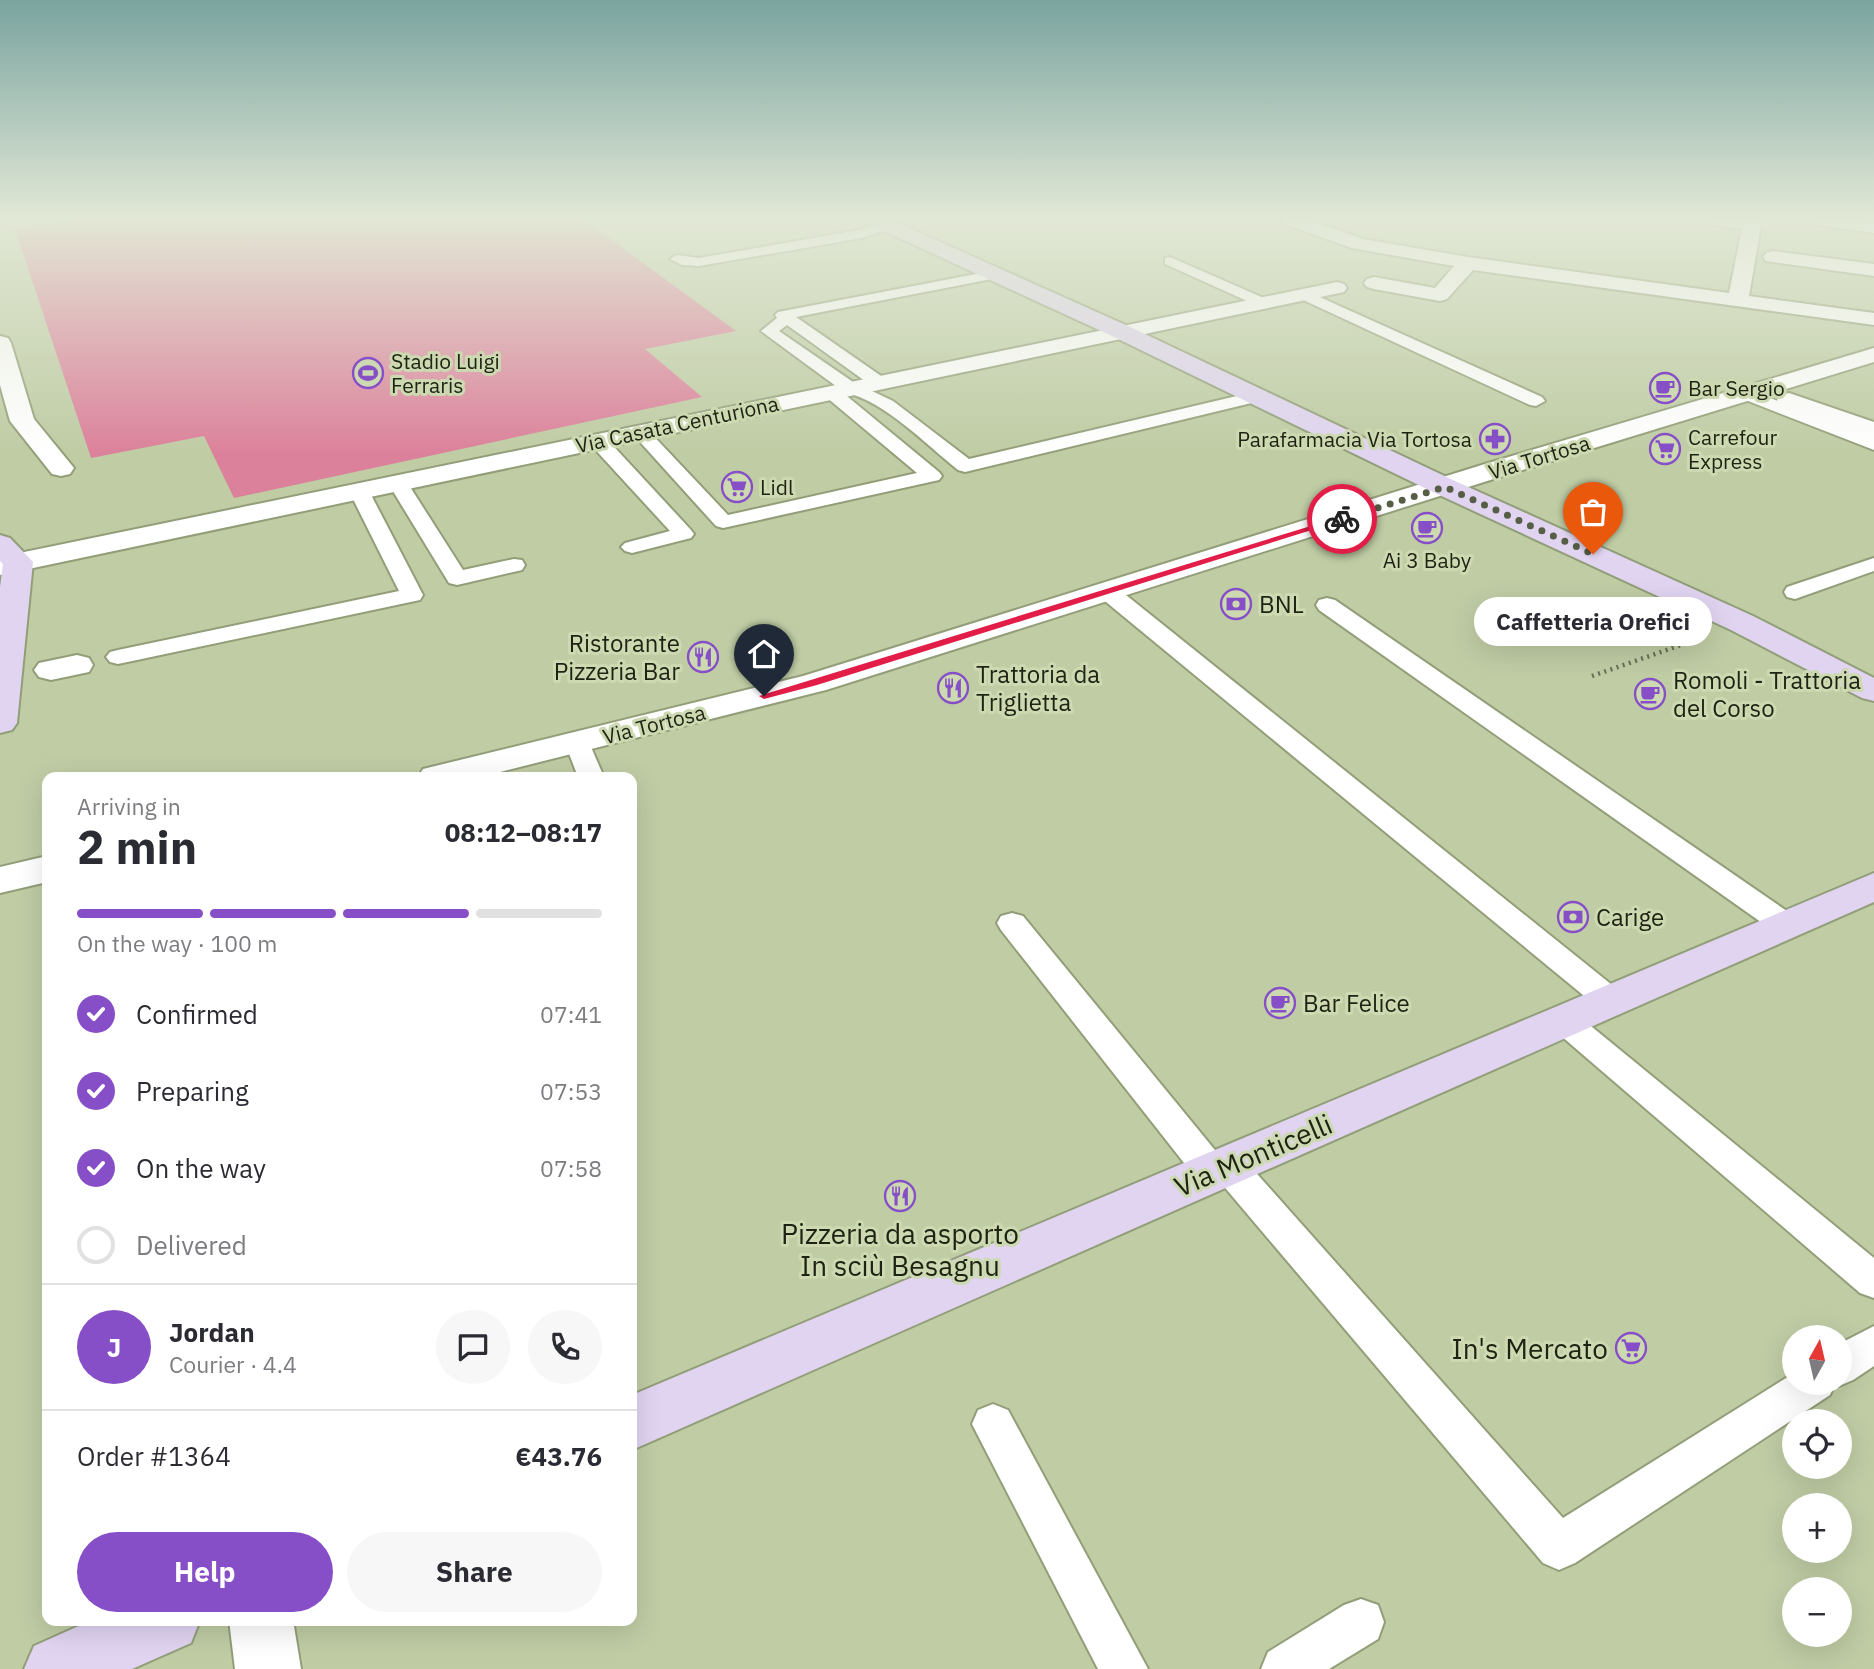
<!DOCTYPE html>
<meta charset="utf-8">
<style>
:root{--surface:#fff;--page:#f7f7f7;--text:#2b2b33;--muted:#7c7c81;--line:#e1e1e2;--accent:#874fc7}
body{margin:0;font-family:"IBM Plex Sans",sans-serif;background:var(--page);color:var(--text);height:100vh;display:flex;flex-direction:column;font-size:26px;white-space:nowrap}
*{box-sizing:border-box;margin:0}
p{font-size:23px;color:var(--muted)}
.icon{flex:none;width:38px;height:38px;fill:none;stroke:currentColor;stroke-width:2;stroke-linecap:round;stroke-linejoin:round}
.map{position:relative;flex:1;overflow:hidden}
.side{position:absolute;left:42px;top:772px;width:595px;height:854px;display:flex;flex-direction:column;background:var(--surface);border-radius:14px;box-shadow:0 7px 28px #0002}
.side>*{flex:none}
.needle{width:46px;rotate:8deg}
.tools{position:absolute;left:1782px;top:1325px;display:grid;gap:14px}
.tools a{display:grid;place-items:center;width:70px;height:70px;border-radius:50%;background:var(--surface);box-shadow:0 7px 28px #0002;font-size:35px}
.pin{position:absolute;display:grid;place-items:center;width:60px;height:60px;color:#fff;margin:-72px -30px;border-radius:50% 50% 50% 0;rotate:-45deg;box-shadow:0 0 7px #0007}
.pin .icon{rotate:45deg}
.courier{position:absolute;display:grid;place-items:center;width:70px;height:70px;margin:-35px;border:5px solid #e11d48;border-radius:50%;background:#fff;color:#222;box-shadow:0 2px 9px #0007}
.bubble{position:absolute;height:49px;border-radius:24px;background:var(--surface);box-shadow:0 7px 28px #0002;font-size:23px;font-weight:700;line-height:49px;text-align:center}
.summary em{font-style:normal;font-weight:700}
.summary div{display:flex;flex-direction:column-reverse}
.summary{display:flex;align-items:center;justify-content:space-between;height:119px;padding:0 35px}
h1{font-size:46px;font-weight:700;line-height:52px}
.bar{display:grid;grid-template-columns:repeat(4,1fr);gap:10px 7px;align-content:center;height:84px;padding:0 35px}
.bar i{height:9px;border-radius:5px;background:var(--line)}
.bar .on{background:var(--accent)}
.bar p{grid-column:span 4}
.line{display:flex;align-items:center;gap:18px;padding:0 35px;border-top:2px solid var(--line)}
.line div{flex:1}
.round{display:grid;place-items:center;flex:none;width:74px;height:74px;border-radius:37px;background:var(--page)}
ol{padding:0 35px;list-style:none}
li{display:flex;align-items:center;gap:21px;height:77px}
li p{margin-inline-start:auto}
li .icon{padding:7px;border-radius:50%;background:var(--accent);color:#fff;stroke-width:4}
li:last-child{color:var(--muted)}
li i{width:38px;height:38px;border:4px solid var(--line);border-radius:50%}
.primary-button{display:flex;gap:14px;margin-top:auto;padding:14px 35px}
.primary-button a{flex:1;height:80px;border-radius:42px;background:var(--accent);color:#fff;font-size:28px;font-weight:700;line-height:80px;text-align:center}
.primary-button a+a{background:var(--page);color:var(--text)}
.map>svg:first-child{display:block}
.green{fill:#dc819b}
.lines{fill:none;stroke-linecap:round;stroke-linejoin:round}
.lane-casing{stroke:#929e78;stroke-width:4}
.street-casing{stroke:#929e78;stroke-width:4}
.secondary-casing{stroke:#929e78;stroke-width:4}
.path{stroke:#697156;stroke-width:4.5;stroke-dasharray:2 4.5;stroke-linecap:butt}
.lane{fill:#fff;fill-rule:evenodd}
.street{fill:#fff;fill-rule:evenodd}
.secondary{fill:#e0d4f1;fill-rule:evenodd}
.route{fill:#e11d48}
.done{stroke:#565e46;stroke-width:7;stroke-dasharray:0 12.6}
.labels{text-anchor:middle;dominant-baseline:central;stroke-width:6;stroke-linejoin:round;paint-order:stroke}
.far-poi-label{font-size:21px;fill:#1e2313;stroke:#ccd9b1;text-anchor:start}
.far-street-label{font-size:21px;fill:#1e2313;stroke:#ccd9b1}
.poi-label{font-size:24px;fill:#1e2313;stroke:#ccd9b1;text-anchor:start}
.near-street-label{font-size:28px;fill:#1e2313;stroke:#ccd9b1}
.near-poi-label{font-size:28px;fill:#1e2313;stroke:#ccd9b1}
</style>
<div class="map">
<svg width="1874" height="1669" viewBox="0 0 1874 1669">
<rect width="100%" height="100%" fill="#bfcca4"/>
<polygon class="green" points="76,220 584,220 736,331 645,349 702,397 234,498 204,436 91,458 15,229"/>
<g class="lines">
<g class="lane-casing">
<g id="lane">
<polygon points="886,221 893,225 891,228 862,238 699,266 682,265 670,259 677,255 699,258 859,230"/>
<polygon points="1170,257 1266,299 1269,302 1266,305 1256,305 1165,264 1165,258"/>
<path d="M 997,270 L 1002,271 L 1004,274 L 1002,277 L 796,317 L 884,378 L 887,382 L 884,386 L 872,386 L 787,325 L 779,331 L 853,382 L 893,401 L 969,459 L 1258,391 L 1267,396 L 1264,400 L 965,472 L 958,470 C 924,443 886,402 844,392 L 761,331 L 777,318 L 775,315 L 778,312 Z"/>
<polygon points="1304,290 1542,397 1545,401 1536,406 1530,405 1299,298 1296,295"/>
<polygon points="831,387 837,388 939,472 942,476 939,480 723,528 716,526 631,432 640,426 646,428 728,515 917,473 825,396 822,392 825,388"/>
<polygon points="1749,390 1874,437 1874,450 1743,399 1740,395 1743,391"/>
<polygon points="598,435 605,437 691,530 694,534 691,538 632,553 625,551 621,547 625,543 670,531 591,445 589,441"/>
<polygon points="398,477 405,479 463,570 514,559 522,560 525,565 522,570 457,585 449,583 388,483"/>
<polygon points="359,485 366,487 369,491 423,595 420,600 118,664 110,662 106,657 110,652 118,650 399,591 349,491 352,487"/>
<polygon points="1874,558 1874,571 1795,599 1787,597 1784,592 1787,587"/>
<polygon points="1108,585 1116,587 1622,993 1627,1001 1622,1009 1611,1013 1600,1009 1100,597 1097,592 1100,587"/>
<polygon points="1327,598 1335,600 1797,918 1801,925 1797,932 1786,935 1775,932 1319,610 1316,605 1319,600"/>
<polygon points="578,735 587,738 604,777 578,777 565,743 569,738"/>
<polygon points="1012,913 1023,916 1219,1155 1228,1151 1241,1156 1563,1518 1794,1373 1794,1382 1839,1382 1839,1344 1874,1326 1874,1366 1853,1380 1839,1386 1835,1384 1830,1395 1575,1563 1559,1570 1543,1563 1221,1183 1212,1187 1199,1182 1001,930 997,923 1001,916"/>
<polygon points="1564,1009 1575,1013 1874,1258 1874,1298 1860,1293 1553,1029 1548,1021 1553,1013"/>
<polygon points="993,1404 1008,1410 1148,1669 1098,1669 972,1424 978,1410"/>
<polygon points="1361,1599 1378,1605 1384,1622 1378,1639 1329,1669 1261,1669 1268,1652 1344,1605"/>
</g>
</g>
<g class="street-casing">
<g id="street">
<polygon points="1282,220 1309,220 1363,239 1468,257 1729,293 1742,229 1714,225 1705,220 1762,220 1749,296 1874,313 1874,325 1473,270 1447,299 1440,301 1374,289 1367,287 1364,283 1367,279 1374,277 1435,288 1454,266 1352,248 1285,224"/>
<polygon points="1810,220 1874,221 1874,233 1819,225"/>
<polygon points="1773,251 1874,264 1874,276 1766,261 1763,257 1766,253"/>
<polygon points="1337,282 1344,284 1347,288 1344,292 0,575 0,557"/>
<polygon points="0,336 8,338 11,343 34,419 74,468 70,474 61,476 52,474 10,421 0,385"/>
<polygon points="1874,348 1874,362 1503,476 826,690 480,777 418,777 423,769 803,676 1485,464"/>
<polygon points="1789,393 1874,422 1874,439 1780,405 1777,400 1780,395"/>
<polygon points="77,655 89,658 93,665 89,672 51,680 39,677 34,670 39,663"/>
<polygon points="47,856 47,882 0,893 0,867"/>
<polygon points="229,1620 293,1620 301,1669 235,1669"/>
</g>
</g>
<g class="secondary-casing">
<g id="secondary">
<polygon points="866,220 891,220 1128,326 1455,481 1753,616 1874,678 1874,701 1862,698 1731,630 1435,493 1112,336 869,224"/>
<polygon points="0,535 10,538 33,562 17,723 12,730 0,733 0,587 3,564 0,561"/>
<polygon points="1874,873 1874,902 632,1450 632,1395"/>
<polygon points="92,1620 200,1620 191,1643 132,1669 24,1669 34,1646"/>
</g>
</g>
<polyline class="path" points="1592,676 1681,645"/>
<use href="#lane" class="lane"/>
<use href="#street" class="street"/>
<use href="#secondary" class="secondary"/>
</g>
<linearGradient id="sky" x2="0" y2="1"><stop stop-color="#7aa49f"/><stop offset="0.48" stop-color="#e2e8d6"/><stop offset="1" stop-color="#e2e8d6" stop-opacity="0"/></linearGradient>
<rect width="1874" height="454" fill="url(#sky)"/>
<polygon class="route" points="1340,517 1347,519 817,685 764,699 759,696"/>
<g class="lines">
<polyline class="done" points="1342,519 1445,487 1593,554"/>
</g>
<defs>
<g id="stadium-ring" transform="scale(1.575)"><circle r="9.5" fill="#ccd9b1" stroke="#874fc7" stroke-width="1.5"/><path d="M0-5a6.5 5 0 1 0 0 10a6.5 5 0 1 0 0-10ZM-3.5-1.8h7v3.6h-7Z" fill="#874fc7"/></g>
<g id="cafe-ring" transform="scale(1.575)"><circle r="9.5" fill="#ccd9b1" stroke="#874fc7" stroke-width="1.5"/><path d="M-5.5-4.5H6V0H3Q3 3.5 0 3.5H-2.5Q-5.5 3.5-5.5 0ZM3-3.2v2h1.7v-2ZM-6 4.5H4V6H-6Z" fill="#874fc7"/></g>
<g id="pharmacy-ring" transform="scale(1.575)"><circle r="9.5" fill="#ccd9b1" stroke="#874fc7" stroke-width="1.5"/><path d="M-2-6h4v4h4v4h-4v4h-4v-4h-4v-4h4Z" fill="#874fc7"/></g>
<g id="supermarket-ring" transform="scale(1.575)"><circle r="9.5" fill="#ccd9b1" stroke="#874fc7" stroke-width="1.5"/><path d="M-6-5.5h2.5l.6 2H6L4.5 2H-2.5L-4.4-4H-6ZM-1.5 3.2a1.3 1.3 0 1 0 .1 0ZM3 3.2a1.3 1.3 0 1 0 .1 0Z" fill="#874fc7"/></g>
<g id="bank-ring" transform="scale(1.575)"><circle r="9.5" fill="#ccd9b1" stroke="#874fc7" stroke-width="1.5"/><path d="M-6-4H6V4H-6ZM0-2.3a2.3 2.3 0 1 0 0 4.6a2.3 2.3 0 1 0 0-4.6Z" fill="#874fc7"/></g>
<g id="restaurant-ring" transform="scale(1.575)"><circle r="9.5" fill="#ccd9b1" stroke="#874fc7" stroke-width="1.5"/><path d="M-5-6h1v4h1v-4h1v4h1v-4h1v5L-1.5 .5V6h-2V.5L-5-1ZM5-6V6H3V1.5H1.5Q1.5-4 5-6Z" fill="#874fc7"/></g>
</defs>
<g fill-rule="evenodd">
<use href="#stadium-ring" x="368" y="373"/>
<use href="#cafe-ring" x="1665" y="388"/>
<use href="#pharmacy-ring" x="1495" y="439"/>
<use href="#supermarket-ring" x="1665" y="449"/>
<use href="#supermarket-ring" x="737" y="487"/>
<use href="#cafe-ring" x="1427" y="528"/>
<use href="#bank-ring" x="1236" y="604"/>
<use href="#restaurant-ring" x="703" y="657"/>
<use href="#restaurant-ring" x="953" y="688"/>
<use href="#cafe-ring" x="1650" y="694"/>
<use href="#bank-ring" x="1573" y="917"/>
<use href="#cafe-ring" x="1280" y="1003"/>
<use href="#restaurant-ring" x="900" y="1196"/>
<use href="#supermarket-ring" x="1631" y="1348"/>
</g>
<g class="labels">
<g class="far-poi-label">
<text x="391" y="361">Stadio Luigi<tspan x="391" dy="24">Ferraris</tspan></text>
<text x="1688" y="388">Bar Sergio</text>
<text x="1688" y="437">Carrefour<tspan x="1688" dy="24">Express</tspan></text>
<text x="1472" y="439" text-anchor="end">Parafarmacia Via Tortosa</text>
<text x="760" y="487">Lidl</text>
<text x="1427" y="560" text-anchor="middle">Ai 3 Baby</text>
</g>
<g class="far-street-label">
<text transform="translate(677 424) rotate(-12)">Via Casata Centuriona</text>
<text transform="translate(1539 457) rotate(-17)">Via Tortosa</text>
<text transform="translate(654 724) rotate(-14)">Via Tortosa</text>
</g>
<g class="poi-label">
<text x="1259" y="604">BNL</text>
<text x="680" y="643" text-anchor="end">Ristorante<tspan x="680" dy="28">Pizzeria Bar</tspan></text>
<text x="976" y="674">Trattoria da<tspan x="976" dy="28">Triglietta</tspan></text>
<text x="1673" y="680">Romoli - Trattoria<tspan x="1673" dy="28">del Corso</tspan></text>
<text x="1596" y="917">Carige</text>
<text x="1303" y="1003">Bar Felice</text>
</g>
<g class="near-street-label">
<text transform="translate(1253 1155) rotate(-23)">Via Monticelli</text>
</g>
<g class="near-poi-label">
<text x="900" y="1233">Pizzeria da asporto<tspan x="900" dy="32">In sciù Besagnu</tspan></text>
<text x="1608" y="1348" text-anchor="end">In's Mercato</text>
</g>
</g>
</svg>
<div class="tools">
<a><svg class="needle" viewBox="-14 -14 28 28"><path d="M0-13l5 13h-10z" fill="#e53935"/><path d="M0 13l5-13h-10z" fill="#7c7c81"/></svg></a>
<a><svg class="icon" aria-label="locate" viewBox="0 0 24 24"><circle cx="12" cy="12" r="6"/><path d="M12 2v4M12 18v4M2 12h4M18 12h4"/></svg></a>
<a>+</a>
<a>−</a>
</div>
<div class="pin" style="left:1593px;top:554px;background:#ea580c"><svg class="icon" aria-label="bag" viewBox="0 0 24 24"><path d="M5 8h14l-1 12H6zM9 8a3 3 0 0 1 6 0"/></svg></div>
<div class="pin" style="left:764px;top:696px;background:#1f2937"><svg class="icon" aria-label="home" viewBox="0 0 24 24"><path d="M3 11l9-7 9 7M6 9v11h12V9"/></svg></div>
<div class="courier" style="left:1342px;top:519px"><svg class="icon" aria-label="bike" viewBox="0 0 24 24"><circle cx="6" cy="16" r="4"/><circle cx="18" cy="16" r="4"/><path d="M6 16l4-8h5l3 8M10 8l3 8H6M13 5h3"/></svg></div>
<div class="bubble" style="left:1474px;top:597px;width:238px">Caffetteria Orefici</div>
<section class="side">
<div class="summary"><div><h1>2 min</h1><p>Arriving in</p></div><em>08:12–08:17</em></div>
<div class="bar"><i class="on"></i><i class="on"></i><i class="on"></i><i></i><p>On the way · 100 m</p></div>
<ol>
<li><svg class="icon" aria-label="check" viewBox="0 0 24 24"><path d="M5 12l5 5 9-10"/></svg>Confirmed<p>07:41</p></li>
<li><svg class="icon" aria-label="check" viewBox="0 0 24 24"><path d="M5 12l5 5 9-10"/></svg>Preparing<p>07:53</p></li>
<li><svg class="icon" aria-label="check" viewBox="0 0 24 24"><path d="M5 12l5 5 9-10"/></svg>On the way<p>07:58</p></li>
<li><i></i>Delivered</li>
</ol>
<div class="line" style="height:126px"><b class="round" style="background:var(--accent);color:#fff">J</b><div><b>Jordan</b><p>Courier · 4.4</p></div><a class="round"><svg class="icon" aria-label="chat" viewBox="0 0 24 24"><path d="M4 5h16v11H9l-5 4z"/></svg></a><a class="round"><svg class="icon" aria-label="phone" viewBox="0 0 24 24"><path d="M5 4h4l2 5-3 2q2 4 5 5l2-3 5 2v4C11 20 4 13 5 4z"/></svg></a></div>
<div class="line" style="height:91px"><div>Order #1364</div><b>€43.76</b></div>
<div class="primary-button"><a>Help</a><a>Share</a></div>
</section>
</div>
